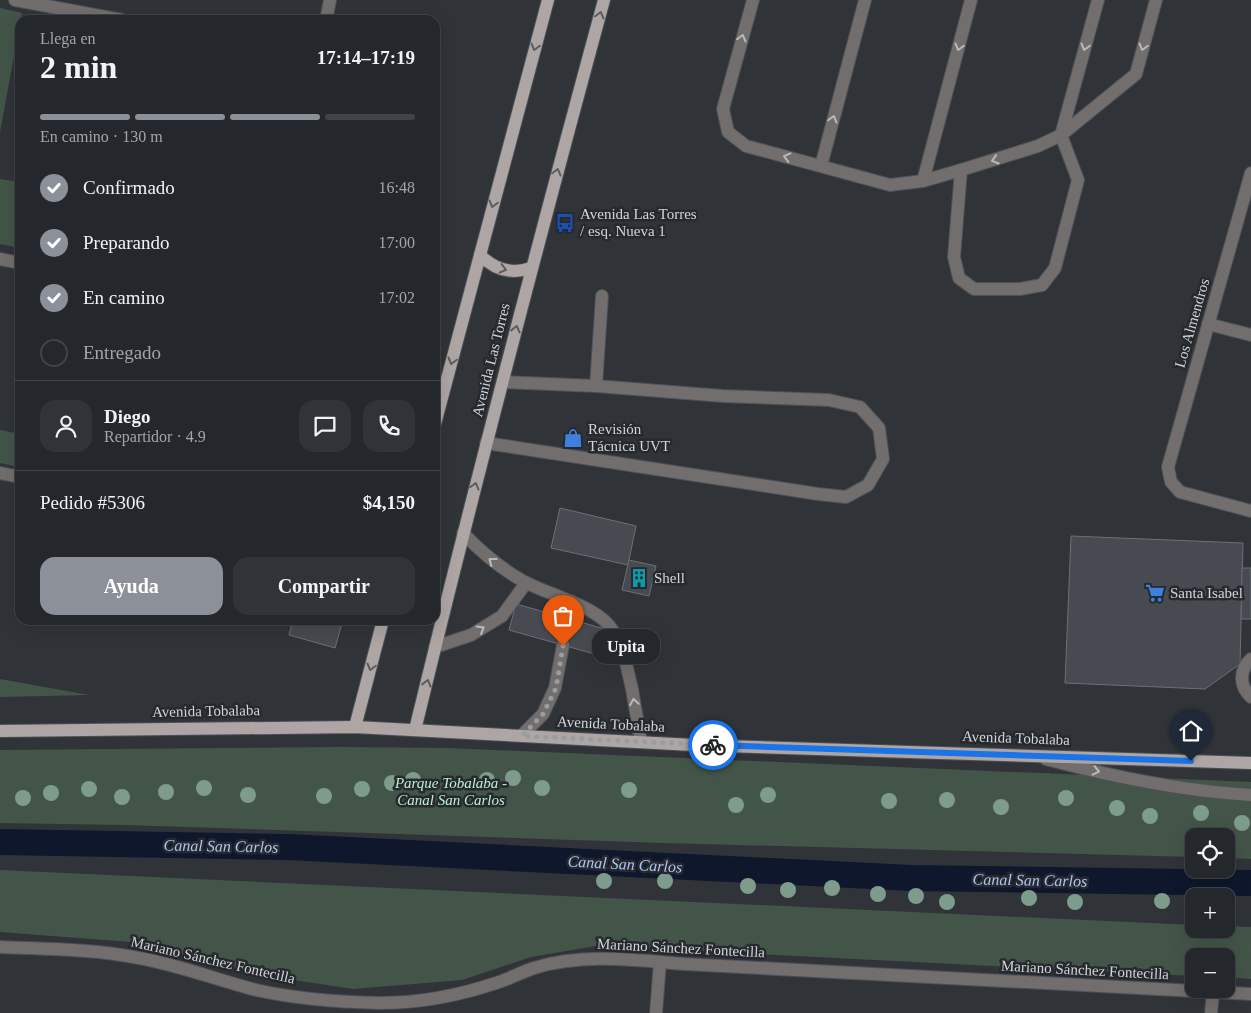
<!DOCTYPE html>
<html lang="es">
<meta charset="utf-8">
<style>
:root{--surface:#24272b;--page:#303337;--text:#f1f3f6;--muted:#a3a5a9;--line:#414447;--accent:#8c9099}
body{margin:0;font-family:"Times New Roman",serif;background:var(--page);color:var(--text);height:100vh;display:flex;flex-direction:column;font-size:19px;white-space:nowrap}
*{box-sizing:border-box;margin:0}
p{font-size:16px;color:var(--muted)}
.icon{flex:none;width:28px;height:28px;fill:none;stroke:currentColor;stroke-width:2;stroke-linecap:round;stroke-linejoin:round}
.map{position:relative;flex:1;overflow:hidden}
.details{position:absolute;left:15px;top:15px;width:425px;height:610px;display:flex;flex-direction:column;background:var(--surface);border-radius:15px;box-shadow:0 5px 20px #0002,0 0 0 1px var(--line)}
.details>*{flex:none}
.buttons{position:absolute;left:1185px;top:828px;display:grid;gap:10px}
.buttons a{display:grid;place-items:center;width:50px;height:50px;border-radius:10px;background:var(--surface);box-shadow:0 5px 20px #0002,0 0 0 1px var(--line);font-size:25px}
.pin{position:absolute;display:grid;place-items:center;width:42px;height:42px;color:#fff;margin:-51px -21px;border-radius:50% 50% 50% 0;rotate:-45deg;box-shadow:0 0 5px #0007}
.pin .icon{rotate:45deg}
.courier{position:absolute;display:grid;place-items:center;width:50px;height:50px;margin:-25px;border:4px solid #1a73e8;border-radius:50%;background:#fff;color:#222;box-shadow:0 1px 6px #0007}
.bubble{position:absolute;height:35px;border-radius:15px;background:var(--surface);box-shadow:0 5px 20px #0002,0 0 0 1px var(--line);font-size:16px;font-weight:700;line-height:35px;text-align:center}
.overview em{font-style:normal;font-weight:700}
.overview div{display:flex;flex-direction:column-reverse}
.overview{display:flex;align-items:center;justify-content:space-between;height:85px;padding:0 25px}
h1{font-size:32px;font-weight:700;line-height:38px}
.bar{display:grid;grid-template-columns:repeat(4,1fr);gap:8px 5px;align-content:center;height:60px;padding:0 25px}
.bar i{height:6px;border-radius:4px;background:var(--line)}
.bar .selected{background:var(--accent)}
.bar p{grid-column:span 4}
.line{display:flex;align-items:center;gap:12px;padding:0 25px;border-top:1px solid var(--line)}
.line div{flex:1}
.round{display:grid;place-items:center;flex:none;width:52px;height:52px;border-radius:15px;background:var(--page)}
ol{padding:0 25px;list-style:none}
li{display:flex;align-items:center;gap:15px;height:55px}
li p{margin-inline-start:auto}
li .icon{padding:5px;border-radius:50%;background:var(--accent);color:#fff;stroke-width:4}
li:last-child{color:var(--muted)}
li i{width:28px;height:28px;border:2px solid var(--line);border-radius:50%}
.action{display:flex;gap:10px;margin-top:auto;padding:10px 25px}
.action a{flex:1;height:58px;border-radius:15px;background:var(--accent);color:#fff;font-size:20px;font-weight:700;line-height:58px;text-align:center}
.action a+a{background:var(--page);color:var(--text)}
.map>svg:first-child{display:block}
.green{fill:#435549}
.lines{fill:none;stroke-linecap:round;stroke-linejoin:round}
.canal{stroke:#0e172c;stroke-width:26}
.building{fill:#474b51;stroke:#6b7076}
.minor-tunnel{stroke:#484c51;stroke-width:12;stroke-dasharray:12 6;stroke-linecap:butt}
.minor-casing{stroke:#4d5156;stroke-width:14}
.major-casing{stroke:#4d5156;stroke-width:14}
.minor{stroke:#716e6d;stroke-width:12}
.major{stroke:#aea6a5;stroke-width:12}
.tree{fill:#7d9c8b}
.oneway{stroke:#5c5c5e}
.oneway2{stroke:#bababd}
.done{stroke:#999ca0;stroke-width:5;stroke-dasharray:0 9}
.route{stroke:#1a73e8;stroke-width:6}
.labels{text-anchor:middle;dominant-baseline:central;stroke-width:5;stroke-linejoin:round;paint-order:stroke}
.poi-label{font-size:15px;fill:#d2d4d8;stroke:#262a2f;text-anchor:start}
.street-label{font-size:15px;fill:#d2d4d8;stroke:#262a2f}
.park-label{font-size:15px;font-style:italic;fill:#bcf1ce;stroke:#262a2f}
.water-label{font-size:16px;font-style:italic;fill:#adc4f4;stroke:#262a2f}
</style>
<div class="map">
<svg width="1251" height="1013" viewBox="0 0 1251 1013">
<rect width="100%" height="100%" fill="#303439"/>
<g class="green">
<polygon points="0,8 22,13 0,132"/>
<polygon points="0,179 20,182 20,248 0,244"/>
<polygon points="0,430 20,434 20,467 0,463"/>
<polygon points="0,679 89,695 0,697"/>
<polygon points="341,747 448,748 1251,782 1251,859 1226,858 1226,836 1194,836 1194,857 664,843 125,825 0,823 0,750"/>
<polygon points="0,870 1194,925 1194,929 1226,929 1226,926 1251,927 1251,979 1226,977 1226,956 1194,956 1194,976 596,946 531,957 462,980 353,989 228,970 176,953 131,942 0,932"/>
</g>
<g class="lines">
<polyline class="canal" points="0,842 288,847 911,878 1251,883"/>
</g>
<g class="building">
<polygon points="560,508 636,526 628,565 551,548"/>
<polygon points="1071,536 1243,543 1240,664 1205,689 1065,683"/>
<polygon points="629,560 656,566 649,596 622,590"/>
<polygon points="1242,568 1251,568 1251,619 1241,619"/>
<polygon points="516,604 637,638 630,664 509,630"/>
<polygon points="293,620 343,620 335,648 289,635"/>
</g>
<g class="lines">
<g class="minor-tunnel">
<polyline points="613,631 621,644 626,663"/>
<polyline points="563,645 568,619"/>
</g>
<g class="minor-casing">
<g id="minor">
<polyline points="15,0 122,20"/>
<polyline points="753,0 723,109 728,132 746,146 890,185 923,181 961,170 1038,146 1061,135 1098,0"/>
<polyline points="326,20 330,0"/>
<polyline points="821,166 865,0"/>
<polyline points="961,170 954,257 959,278 974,289 1020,289 1042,285 1055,268 1078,180 1061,135 1136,74 1156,0"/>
<polyline points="1251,173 1168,467 1171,482 1180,492 1251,511"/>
<polyline points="923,181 971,0"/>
<polyline points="0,259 20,263"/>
<polyline points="1208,324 1251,335"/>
<polyline points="596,386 602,296"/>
<polyline points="486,443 818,494 846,497 868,485 883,459 879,428 860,407 829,400 723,396 596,386 503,382"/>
<polyline points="0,473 20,477"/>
<path d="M 463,533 C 481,552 500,568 523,581 C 548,595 599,606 613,631"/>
<polyline points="568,619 571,601"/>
<polyline points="435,647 471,635 502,616 526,583"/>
<path d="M 1251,659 C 1239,670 1239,686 1251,697"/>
<polyline points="626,663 632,689 641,742"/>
<polyline points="522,735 543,714 555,688 563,645"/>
<path d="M 1046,759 C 1113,777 1182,791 1251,795"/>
<path d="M 0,947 C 46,949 94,949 139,958 C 179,965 217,980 256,990 C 296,999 339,1002 380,1003 C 420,1003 461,995 499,982 C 511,978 522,972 534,968 C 583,953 634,960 684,964 L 1251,994"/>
<polyline points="656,1013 660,962"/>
<polyline points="1211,1013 1213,993"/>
</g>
</g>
<g class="major-casing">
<g id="major">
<path d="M 480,255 C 494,269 511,275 531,268"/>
<polyline points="435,424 548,0"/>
<polyline points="355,727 383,620"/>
<path d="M 415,730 C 474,486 538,243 604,0"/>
<polyline points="0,731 355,727 693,745 1251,763"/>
</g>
</g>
<use href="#minor" class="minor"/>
<use href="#major" class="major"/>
</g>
<g class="tree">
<circle cx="513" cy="778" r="8"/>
<circle cx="413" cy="780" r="8"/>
<circle cx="487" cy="780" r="8"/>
<circle cx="392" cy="783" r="8"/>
<circle cx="204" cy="788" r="8"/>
<circle cx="542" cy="788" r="8"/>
<circle cx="89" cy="789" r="8"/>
<circle cx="362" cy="789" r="8"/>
<circle cx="629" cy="790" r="8"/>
<circle cx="166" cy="792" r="8"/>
<circle cx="51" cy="793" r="8"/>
<circle cx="248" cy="795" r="8"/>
<circle cx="768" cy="795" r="8"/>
<circle cx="324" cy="796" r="8"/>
<circle cx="122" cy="797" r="8"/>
<circle cx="23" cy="798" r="8"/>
<circle cx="1066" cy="798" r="8"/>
<circle cx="947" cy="800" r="8"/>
<circle cx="889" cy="801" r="8"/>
<circle cx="736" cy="805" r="8"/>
<circle cx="1001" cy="807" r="8"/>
<circle cx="1117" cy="808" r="8"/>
<circle cx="1201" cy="813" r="8"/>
<circle cx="1150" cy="816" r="8"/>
<circle cx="1242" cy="823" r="8"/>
<circle cx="604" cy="881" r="8"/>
<circle cx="665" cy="881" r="8"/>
<circle cx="748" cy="886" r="8"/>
<circle cx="832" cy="888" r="8"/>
<circle cx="788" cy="890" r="8"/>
<circle cx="878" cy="894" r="8"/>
<circle cx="916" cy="896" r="8"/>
<circle cx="1029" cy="898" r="8"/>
<circle cx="1162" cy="901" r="8"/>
<circle cx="947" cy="902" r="8"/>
<circle cx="1075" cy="902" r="8"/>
</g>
<defs><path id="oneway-chevron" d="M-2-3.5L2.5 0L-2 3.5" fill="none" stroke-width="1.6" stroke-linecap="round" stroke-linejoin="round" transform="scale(1.25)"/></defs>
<g class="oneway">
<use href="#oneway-chevron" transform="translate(600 15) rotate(-75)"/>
<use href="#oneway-chevron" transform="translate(535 47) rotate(105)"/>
<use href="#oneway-chevron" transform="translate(557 172) rotate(-75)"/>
<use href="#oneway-chevron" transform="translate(493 204) rotate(105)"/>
<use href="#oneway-chevron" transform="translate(503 269) rotate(14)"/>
<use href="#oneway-chevron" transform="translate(516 329) rotate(-76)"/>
<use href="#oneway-chevron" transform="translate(452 361) rotate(105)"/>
<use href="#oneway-chevron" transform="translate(475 486) rotate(-75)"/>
<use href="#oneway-chevron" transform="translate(371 667) rotate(105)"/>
<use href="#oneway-chevron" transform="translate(427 683) rotate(-76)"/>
</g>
<g class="oneway2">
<use href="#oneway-chevron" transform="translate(742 38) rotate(-75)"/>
<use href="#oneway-chevron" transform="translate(959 47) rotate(105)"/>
<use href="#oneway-chevron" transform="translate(1085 47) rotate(105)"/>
<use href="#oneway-chevron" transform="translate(1143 47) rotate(105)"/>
<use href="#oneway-chevron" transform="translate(833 119) rotate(-75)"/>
<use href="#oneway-chevron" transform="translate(787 157) rotate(-165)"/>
<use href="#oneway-chevron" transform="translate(995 160) rotate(163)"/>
<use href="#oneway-chevron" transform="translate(492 561) rotate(-143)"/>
<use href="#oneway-chevron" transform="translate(481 629) rotate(-31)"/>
<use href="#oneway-chevron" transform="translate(634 702) rotate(-99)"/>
<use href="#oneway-chevron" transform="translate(1096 771) rotate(13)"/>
</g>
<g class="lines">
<polyline class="done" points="563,646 556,688 543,714 522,736 713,745"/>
<polyline class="route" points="713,745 1191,761"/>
</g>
<defs>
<g id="bus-bare" transform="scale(1.5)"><path d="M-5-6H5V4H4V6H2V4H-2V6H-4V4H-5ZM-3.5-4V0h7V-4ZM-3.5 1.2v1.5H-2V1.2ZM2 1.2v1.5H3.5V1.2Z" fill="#1a4fb4" stroke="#262a2f" stroke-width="2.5" paint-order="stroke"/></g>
<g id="shop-bare" transform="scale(1.5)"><path d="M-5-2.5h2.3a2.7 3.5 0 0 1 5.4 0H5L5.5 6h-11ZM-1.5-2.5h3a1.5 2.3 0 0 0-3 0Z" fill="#3f7fe0" stroke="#262a2f" stroke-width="2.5" paint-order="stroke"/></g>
<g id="building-bare" transform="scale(1.5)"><path d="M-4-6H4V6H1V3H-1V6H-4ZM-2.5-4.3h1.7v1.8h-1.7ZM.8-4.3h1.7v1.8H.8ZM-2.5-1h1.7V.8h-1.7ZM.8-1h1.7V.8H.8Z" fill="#0f9aa8" stroke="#262a2f" stroke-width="2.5" paint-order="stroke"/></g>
<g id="supermarket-bare" transform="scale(1.5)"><path d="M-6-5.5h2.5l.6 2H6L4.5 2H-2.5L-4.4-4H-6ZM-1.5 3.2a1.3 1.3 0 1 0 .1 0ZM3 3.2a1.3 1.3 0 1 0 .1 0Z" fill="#3f7fe0" stroke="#262a2f" stroke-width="2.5" paint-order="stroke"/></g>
</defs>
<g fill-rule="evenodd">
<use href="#bus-bare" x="565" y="223"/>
<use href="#shop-bare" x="573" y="438"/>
<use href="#building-bare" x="639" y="578"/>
<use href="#supermarket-bare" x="1155" y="593"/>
</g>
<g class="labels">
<g class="poi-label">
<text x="580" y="214">Avenida Las Torres<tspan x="580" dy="17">/ esq. Nueva 1</tspan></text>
<text x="588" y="429">Revisión<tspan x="588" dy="17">Tácnica UVT</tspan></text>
<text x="654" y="578">Shell</text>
<text x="1170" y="593">Santa Isabel</text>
</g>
<g class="street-label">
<text transform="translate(1192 323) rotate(-74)">Los Almendros</text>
<text transform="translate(491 360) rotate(-76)">Avenida Las Torres</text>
<text transform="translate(206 711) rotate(-1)">Avenida Tobalaba</text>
<text transform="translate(611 724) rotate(3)">Avenida Tobalaba</text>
<text transform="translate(1016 738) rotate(2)">Avenida Tobalaba</text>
<text transform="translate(681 948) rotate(3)">Mariano Sánchez Fontecilla</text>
<text transform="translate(213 960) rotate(13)">Mariano Sánchez Fontecilla</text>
<text transform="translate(1085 970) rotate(3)">Mariano Sánchez Fontecilla</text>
</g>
<g class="park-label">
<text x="451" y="783">Parque Tobalaba -<tspan x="451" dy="17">Canal San Carlos</tspan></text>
</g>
<g class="water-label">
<text transform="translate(221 846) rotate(1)">Canal San Carlos</text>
<text transform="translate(625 864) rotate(3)">Canal San Carlos</text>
<text transform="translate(1030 880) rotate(1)">Canal San Carlos</text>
</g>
</g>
</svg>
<div class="buttons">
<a><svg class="icon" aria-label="locate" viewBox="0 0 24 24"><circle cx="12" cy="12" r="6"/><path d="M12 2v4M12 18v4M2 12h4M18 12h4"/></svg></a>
<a>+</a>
<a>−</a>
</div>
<div class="pin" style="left:563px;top:646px;background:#ea580c"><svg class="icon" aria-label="bag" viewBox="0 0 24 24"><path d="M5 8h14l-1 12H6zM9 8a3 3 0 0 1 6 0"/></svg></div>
<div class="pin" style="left:1191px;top:761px;background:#1f2937"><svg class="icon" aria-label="home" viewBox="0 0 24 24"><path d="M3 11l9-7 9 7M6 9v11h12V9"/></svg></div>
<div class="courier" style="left:713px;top:745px"><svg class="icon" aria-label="bike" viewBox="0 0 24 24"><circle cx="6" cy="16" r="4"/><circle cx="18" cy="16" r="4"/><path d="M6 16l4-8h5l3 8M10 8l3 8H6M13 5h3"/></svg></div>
<div class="bubble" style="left:592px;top:629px;width:68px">Upita</div>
<section class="details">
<div class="overview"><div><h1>2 min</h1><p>Llega en</p></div><em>17:14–17:19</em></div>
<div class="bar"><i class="selected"></i><i class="selected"></i><i class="selected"></i><i></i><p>En camino · 130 m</p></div>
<ol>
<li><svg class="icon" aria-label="check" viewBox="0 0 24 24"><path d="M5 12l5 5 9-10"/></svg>Confirmado<p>16:48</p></li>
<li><svg class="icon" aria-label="check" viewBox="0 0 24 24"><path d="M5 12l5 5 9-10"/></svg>Preparando<p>17:00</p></li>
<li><svg class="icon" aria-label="check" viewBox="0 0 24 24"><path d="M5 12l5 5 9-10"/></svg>En camino<p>17:02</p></li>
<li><i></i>Entregado</li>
</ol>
<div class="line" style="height:90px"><a class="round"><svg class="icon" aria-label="person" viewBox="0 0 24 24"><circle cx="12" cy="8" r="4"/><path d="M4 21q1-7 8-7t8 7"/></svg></a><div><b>Diego</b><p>Repartidor · 4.9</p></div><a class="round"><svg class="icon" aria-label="chat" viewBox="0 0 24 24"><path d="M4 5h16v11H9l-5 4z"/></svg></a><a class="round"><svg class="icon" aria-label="phone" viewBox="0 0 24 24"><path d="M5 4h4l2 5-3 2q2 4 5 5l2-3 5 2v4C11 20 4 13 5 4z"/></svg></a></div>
<div class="line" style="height:65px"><div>Pedido #5306</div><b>$4,150</b></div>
<div class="action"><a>Ayuda</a><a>Compartir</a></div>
</section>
</div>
